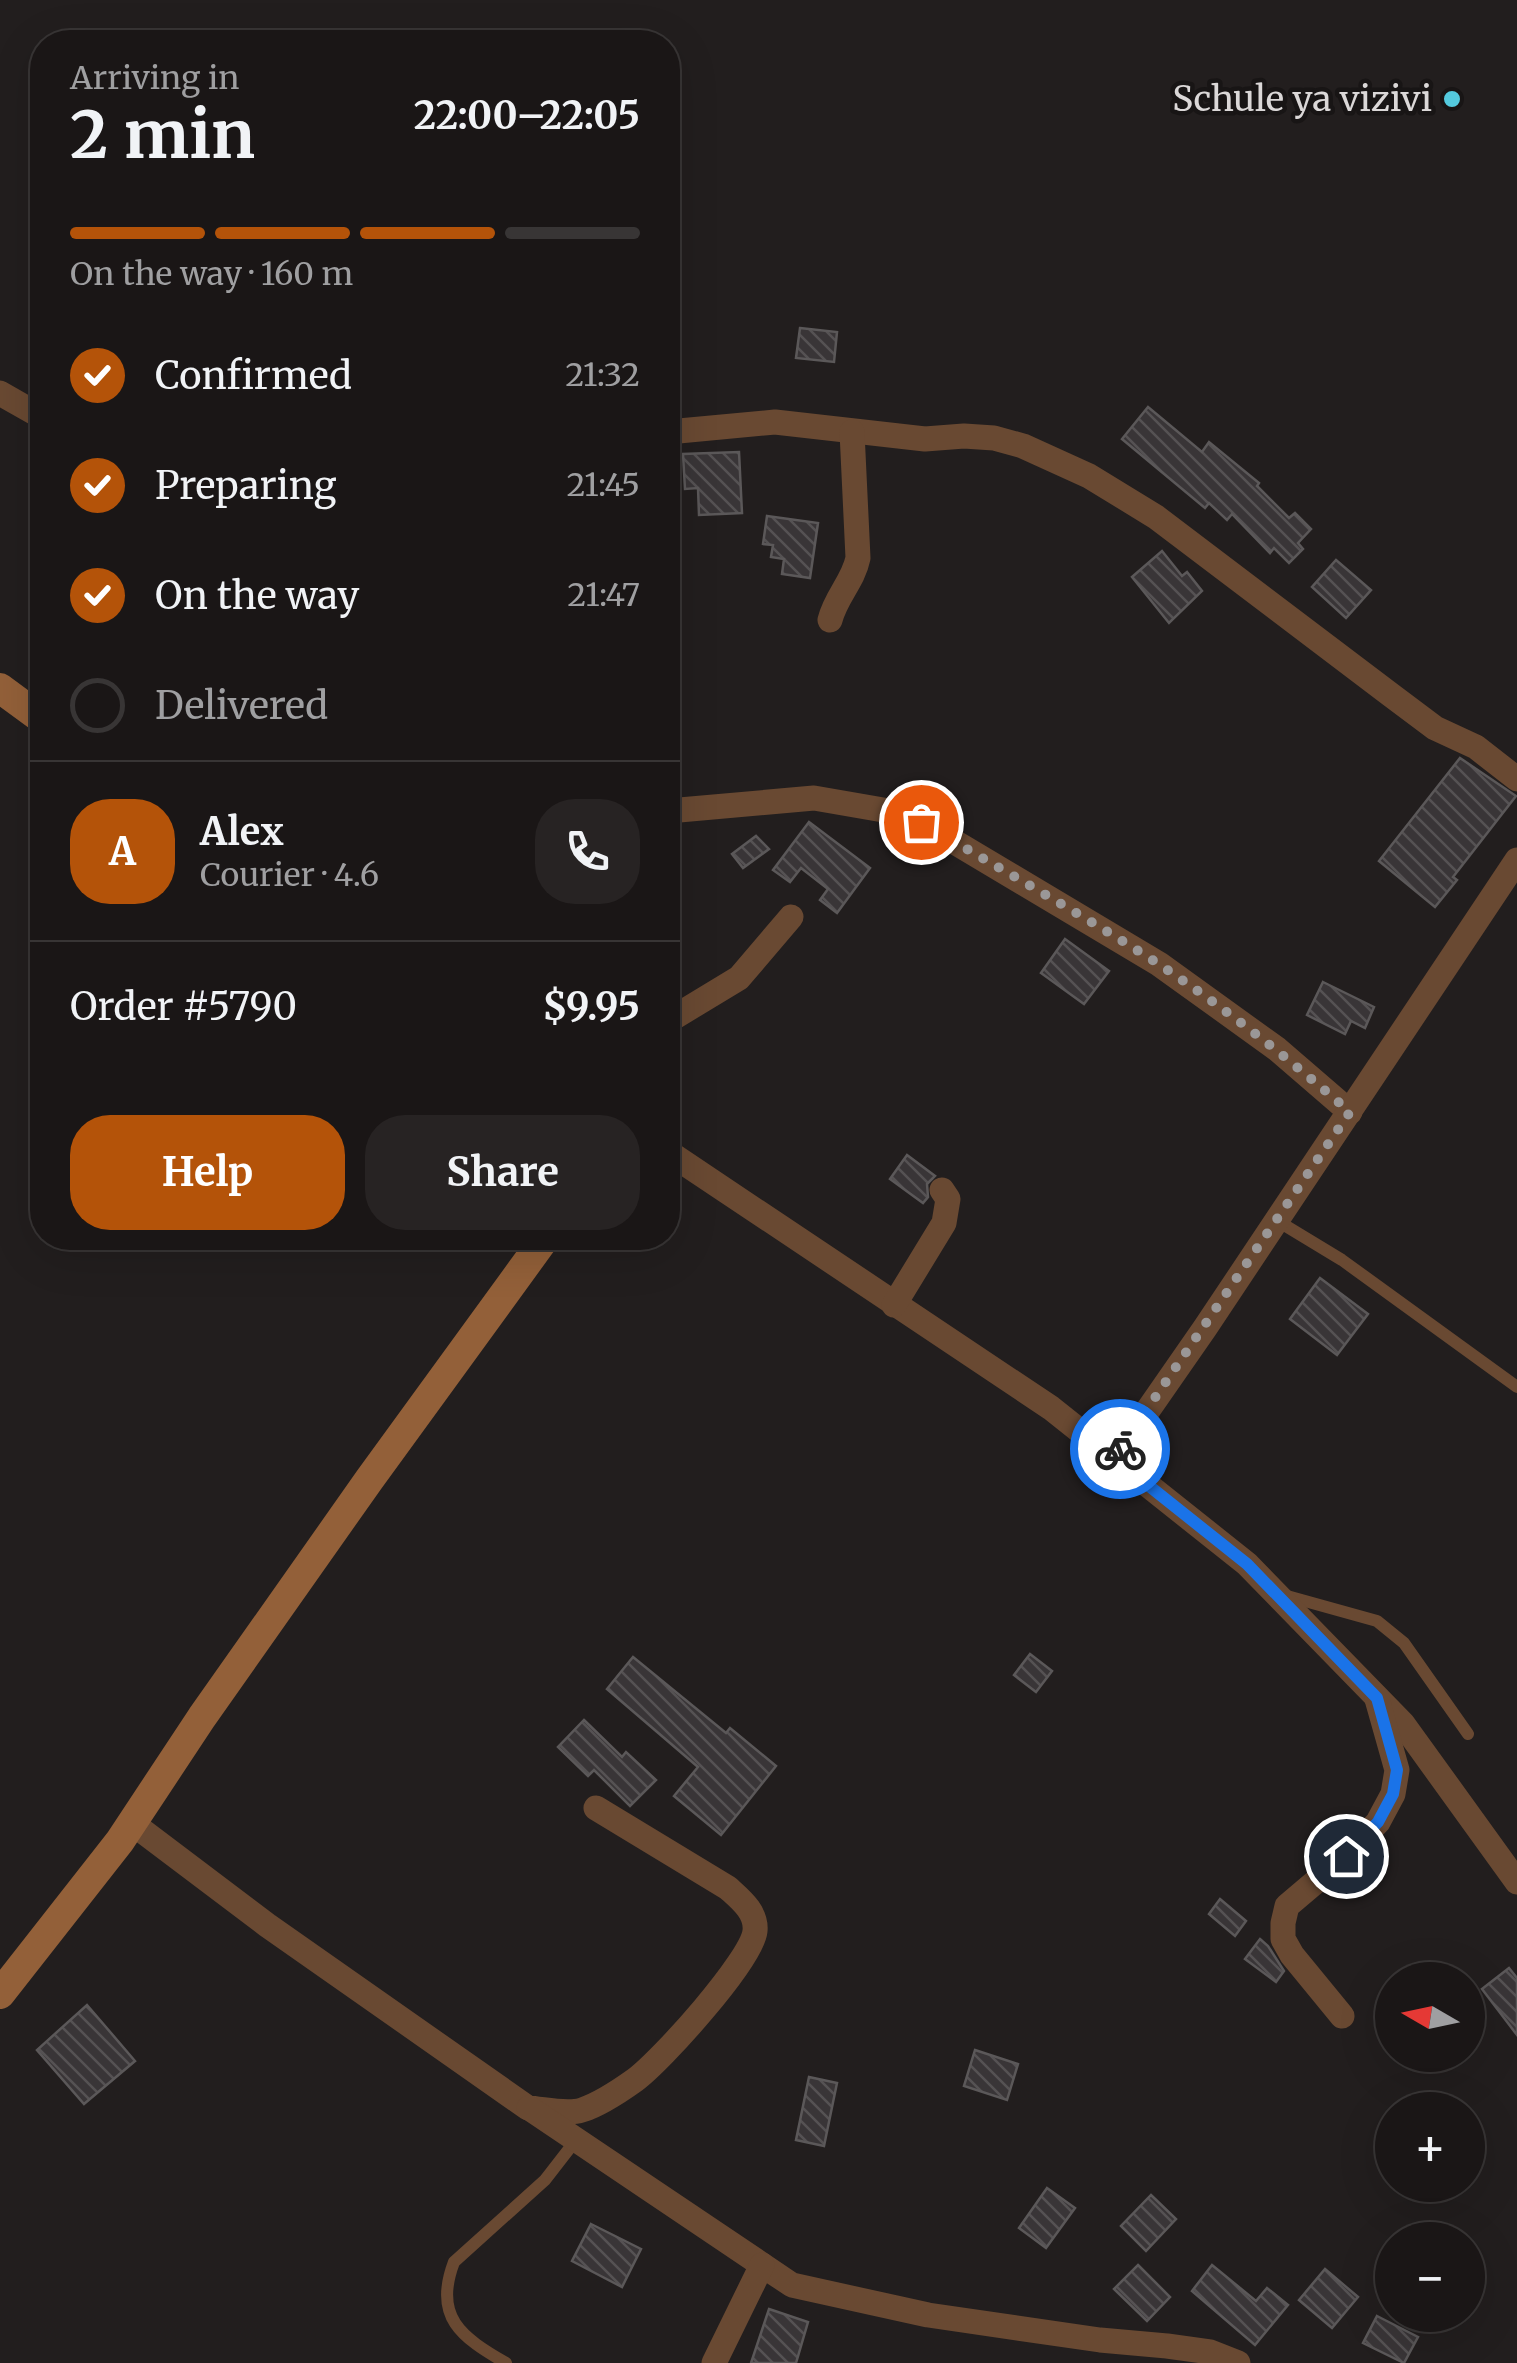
<!DOCTYPE html>
<meta charset="utf-8">
<style>
:root{--surface:#1a1616;--page:#272323;--text:#f1f3f6;--muted:#9f9fa1;--line:#383535;--accent:#b45309}
body{margin:0;font-family:Merriweather,serif;background:var(--page);color:var(--text);height:100vh;display:flex;flex-direction:column;font-size:38px;white-space:nowrap}
*{box-sizing:border-box;margin:0}
p{font-size:32px;color:var(--muted)}
.icon{flex:none;width:55px;height:55px;fill:none;stroke:currentColor;stroke-width:2;stroke-linecap:round;stroke-linejoin:round}
.map{position:relative;flex:1;overflow:hidden}
.drawer{position:absolute;left:30px;top:30px;width:650px;height:1220px;display:flex;flex-direction:column;background:var(--surface);border-radius:40px;box-shadow:0 10px 40px #0002,0 0 0 2px var(--line)}
.drawer>*{flex:none}
.needle{width:65px;rotate:279deg}
.buttons{position:absolute;left:1375px;top:1962px;display:grid;gap:20px}
.buttons a{display:grid;place-items:center;width:110px;height:110px;border-radius:50%;background:var(--surface);box-shadow:0 10px 40px #0002,0 0 0 2px var(--line);font-size:50px}
.pin{position:absolute;display:grid;place-items:center;width:85px;height:85px;color:#fff;margin:-42px;border:5px solid #fff;border-radius:50%;box-shadow:0 2px 10px #0007}
.courier{position:absolute;display:grid;place-items:center;width:100px;height:100px;margin:-50px;border:8px solid #1a73e8;border-radius:50%;background:#fff;color:#222;box-shadow:0 2px 12px #0007}
.overview em{font-style:normal;font-weight:700}
.overview div{display:flex;flex-direction:column-reverse}
.overview{display:flex;align-items:center;justify-content:space-between;height:170px;padding:0 40px}
h1{font-size:65px;font-weight:700;line-height:75px}
.bar{display:grid;grid-template-columns:repeat(4,1fr);gap:15px 10px;align-content:center;height:120px;padding:0 40px}
.bar i{height:12px;border-radius:8px;background:var(--line)}
.bar .current{background:var(--accent)}
.bar p{grid-column:span 4}
.line{display:flex;align-items:center;gap:25px;padding:0 40px;border-top:2px solid var(--line)}
.line div{flex:1}
.round{display:grid;place-items:center;flex:none;width:105px;height:105px;border-radius:40px;background:var(--page)}
ol{padding:0 40px;list-style:none}
li{display:flex;align-items:center;gap:30px;height:110px}
li p{margin-inline-start:auto}
li .icon{padding:10px;border-radius:50%;background:var(--accent);color:#fff;stroke-width:4}
li:last-child{color:var(--muted)}
li i{width:55px;height:55px;border:5px solid var(--line);border-radius:50%}
.action{display:flex;gap:20px;margin-top:auto;padding:20px 40px}
.action a{flex:1;height:115px;border-radius:40px;background:var(--accent);color:#fff;font-size:40px;font-weight:700;line-height:115px;text-align:center}
.action a+a{background:var(--page);color:var(--text)}
.map>svg:first-child{display:block}
.building{fill:url(#building-back-hatch);stroke:#5b5859;stroke-width:2.5}
.lines{fill:none;stroke-linecap:round;stroke-linejoin:round}
.lane{stroke:#694932;stroke-width:12}
.street{stroke:#694932;stroke-width:25}
.secondary{stroke:#936039;stroke-width:30}
.done{stroke:#9a9797;stroke-width:10;stroke-dasharray:0 18}
.route{stroke:#1a73e8;stroke-width:12}
.poi-dot{fill:#54cade;stroke:#181515;stroke-width:4}
.labels{text-anchor:middle;dominant-baseline:central;stroke-width:9;stroke-linejoin:round;paint-order:stroke}
.poi-label{font-size:35px;fill:#dbd8d8;stroke:#181515;text-anchor:end}
</style>
<div class="map">
<svg width="1517" height="2363" viewBox="0 0 1517 2363">
<defs>
<pattern id="building-back-hatch" width="6" height="6" patternUnits="userSpaceOnUse" patternTransform="scale(2.5)"><rect width="6" height="6" fill="#393537"/><path d="M-1 5l2 2M0 0l6 6M5-1l2 2" fill="none" stroke="#555253"/></pattern>
</defs>
<rect width="100%" height="100%" fill="#221e1e"/>
<g class="building">
<polygon points="800,328 837,332 834,362 796,358"/>
<polygon points="1148,407 1202,452 1209,442 1259,483 1257,486 1289,518 1295,513 1311,529 1298,543 1303,549 1289,563 1274,548 1270,553 1232,514 1227,520 1209,503 1205,508 1122,439"/>
<polygon points="739,452 742,513 699,515 698,488 685,489 683,454"/>
<polygon points="767,516 818,523 810,578 782,574 784,559 771,557 773,545 763,544"/>
<polygon points="1162,551 1182,576 1187,572 1202,591 1169,623 1132,577"/>
<polygon points="1336,560 1371,590 1346,618 1312,587"/>
<polygon points="1460,758 1516,796 1453,877 1457,880 1435,907 1379,861"/>
<polygon points="809,822 870,868 837,913 820,900 828,889 801,868 790,882 773,870"/>
<polygon points="756,836 769,849 743,868 732,854"/>
<polygon points="1065,939 1109,971 1084,1004 1041,973"/>
<polygon points="1323,982 1374,1007 1365,1028 1351,1021 1345,1034 1307,1015"/>
<polygon points="907,1155 935,1176 927,1184 928,1197 923,1203 890,1179"/>
<polygon points="1320,1278 1368,1314 1337,1355 1290,1319"/>
<polygon points="1030,1654 1052,1671 1036,1692 1014,1675"/>
<polygon points="633,1657 726,1733 730,1728 776,1766 721,1835 674,1796 698,1767 607,1689"/>
<polygon points="584,1720 622,1757 626,1752 656,1780 630,1806 594,1770 588,1776 558,1747"/>
<polygon points="1220,1899 1246,1921 1235,1936 1209,1914"/>
<polygon points="1260,1939 1268,1946 1284,1971 1276,1982 1245,1959"/>
<polygon points="1509,1968 1517,1978 1517,2035 1482,1989"/>
<polygon points="87,2005 135,2061 84,2104 37,2050"/>
<polygon points="975,2050 1018,2064 1007,2100 964,2086"/>
<polygon points="809,2077 837,2083 824,2146 796,2140"/>
<polygon points="1047,2188 1075,2208 1046,2248 1019,2228"/>
<polygon points="1151,2195 1176,2219 1146,2251 1121,2226"/>
<polygon points="591,2224 641,2249 622,2287 572,2261"/>
<polygon points="1138,2265 1170,2297 1147,2321 1114,2289"/>
<polygon points="1212,2265 1256,2301 1267,2288 1288,2305 1255,2345 1192,2291"/>
<polygon points="1325,2269 1358,2297 1332,2328 1299,2300"/>
<polygon points="769,2309 808,2322 796,2363 751,2363"/>
<polygon points="1377,2316 1418,2337 1404,2363 1363,2343"/>
</g>
<g class="lines">
<g class="lane">
<polyline points="1276,1220 1342,1260 1517,1387"/>
<polyline points="1287,1596 1377,1621 1404,1643 1468,1734"/>
<path d="M 506,2363 C 461,2337 433,2317 454,2262 L 545,2180 L 576,2140"/>
</g>
<g class="street">
<polyline points="0,393 42,417"/>
<polyline points="668,432 775,422 925,439 964,436 994,438 1023,446 1089,476 1156,517 1391,695 1435,728 1476,747 1517,779"/>
<path d="M 830,620 C 836,596 853,582 858,558 L 852,432"/>
<polyline points="668,811 814,798 889,811 921,822 1159,964 1277,1049 1350,1112"/>
<polyline points="668,1021 739,978 791,917"/>
<polyline points="668,1152 1051,1408 1247,1564 1403,1724 1517,1882"/>
<polyline points="894,1305 944,1223 948,1199 942,1190"/>
<polyline points="1114,1459 1205,1328 1517,860"/>
<path d="M 132,1823 L 267,1925 L 528,2108 C 544,2109 567,2115 582,2110 C 598,2105 621,2090 635,2080 C 661,2061 752,1960 755,1931 C 757,1912 740,1899 728,1888 L 596,1808"/>
<polyline points="1342,2016 1292,1955 1283,1939 1283,1923 1287,1906 1346,1856 1378,1822 1393,1794 1397,1770 1377,1699"/>
<polyline points="529,2108 792,2285 928,2315 1100,2340 1167,2346 1210,2352 1238,2363"/>
<polyline points="714,2363 762,2265"/>
</g>
<g class="secondary">
<polyline points="0,688 42,719"/>
<polyline points="0,1994 120,1841 202,1717 369,1480 545,1238"/>
</g>
</g>
<g class="lines">
<path class="done" d="M 921,822 C 1000,869 1080,913 1157,963 C 1225,1008 1288,1058 1350,1112 L 1120,1449"/>
<polyline class="route" points="1120,1449 1114,1458 1247,1564 1377,1698 1397,1770 1393,1794 1378,1822 1346,1856"/>
</g>
<circle class="poi-dot" cx="1452" cy="99" r="10"/>
<g class="labels">
<g class="poi-label">
<text x="1432" y="99">Schule ya vizivi</text>
</g>
</g>
</svg>
<div class="buttons">
<a><svg class="needle" viewBox="-14 -14 28 28"><path d="M0-13l5 13h-10z" fill="#e53935"/><path d="M0 13l5-13h-10z" fill="#9f9fa1"/></svg></a>
<a>+</a>
<a>−</a>
</div>
<div class="pin" style="left:921px;top:822px;background:#ea580c"><svg class="icon" aria-label="bag" viewBox="0 0 24 24"><path d="M5 8h14l-1 12H6zM9 8a3 3 0 0 1 6 0"/></svg></div>
<div class="pin" style="left:1346px;top:1856px;background:#1f2937"><svg class="icon" aria-label="home" viewBox="0 0 24 24"><path d="M3 11l9-7 9 7M6 9v11h12V9"/></svg></div>
<div class="courier" style="left:1120px;top:1449px"><svg class="icon" aria-label="bike" viewBox="0 0 24 24"><circle cx="6" cy="16" r="4"/><circle cx="18" cy="16" r="4"/><path d="M6 16l4-8h5l3 8M10 8l3 8H6M13 5h3"/></svg></div>
<section class="drawer">
<div class="overview"><div><h1>2 min</h1><p>Arriving in</p></div><em>22:00–22:05</em></div>
<div class="bar"><i class="current"></i><i class="current"></i><i class="current"></i><i></i><p>On the way · 160 m</p></div>
<ol>
<li><svg class="icon" aria-label="check" viewBox="0 0 24 24"><path d="M5 12l5 5 9-10"/></svg>Confirmed<p>21:32</p></li>
<li><svg class="icon" aria-label="check" viewBox="0 0 24 24"><path d="M5 12l5 5 9-10"/></svg>Preparing<p>21:45</p></li>
<li><svg class="icon" aria-label="check" viewBox="0 0 24 24"><path d="M5 12l5 5 9-10"/></svg>On the way<p>21:47</p></li>
<li><i></i>Delivered</li>
</ol>
<div class="line" style="height:180px"><b class="round" style="background:var(--accent);color:#fff">A</b><div><b>Alex</b><p>Courier · 4.6</p></div><a class="round"><svg class="icon" aria-label="phone" viewBox="0 0 24 24"><path d="M5 4h4l2 5-3 2q2 4 5 5l2-3 5 2v4C11 20 4 13 5 4z"/></svg></a></div>
<div class="line" style="height:130px"><div>Order #5790</div><b>$9.95</b></div>
<div class="action"><a>Help</a><a>Share</a></div>
</section>
</div>
